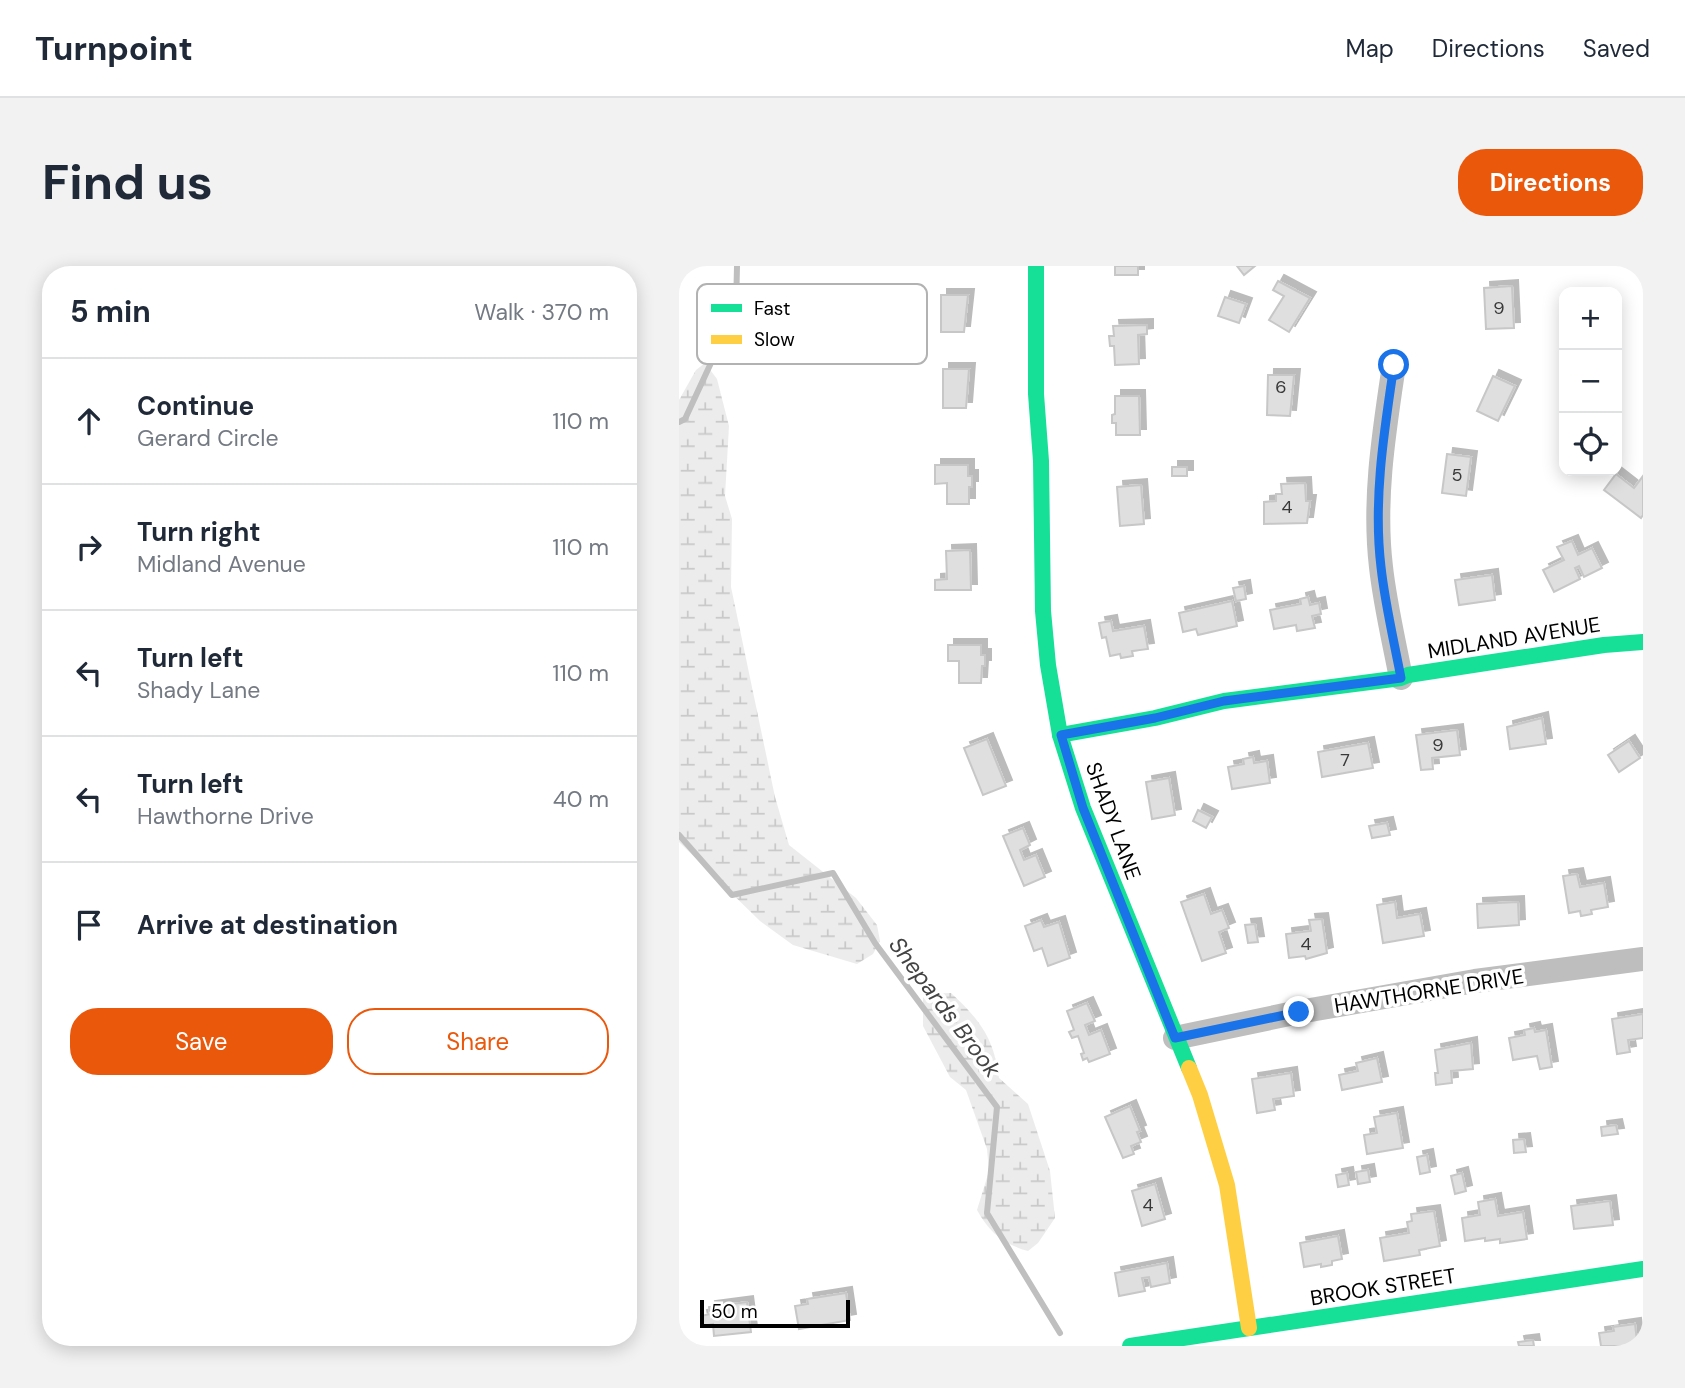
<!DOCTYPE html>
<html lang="en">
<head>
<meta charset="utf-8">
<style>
  body { margin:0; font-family:"DM Sans",sans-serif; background:#f2f2f3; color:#1f2937 }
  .controls { position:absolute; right:21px; top:21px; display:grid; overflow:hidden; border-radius:14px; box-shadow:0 4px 18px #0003 }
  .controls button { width:63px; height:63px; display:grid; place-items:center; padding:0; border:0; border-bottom:2px solid #e0e1e3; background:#fff; color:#1f2937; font:35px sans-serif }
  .scale { position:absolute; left:21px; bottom:18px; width:150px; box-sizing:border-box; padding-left:7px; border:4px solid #000; border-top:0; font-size:19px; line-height:24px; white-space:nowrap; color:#000; -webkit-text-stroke:5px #fff; paint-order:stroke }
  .stop { position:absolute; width:21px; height:21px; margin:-16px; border:5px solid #1a73e8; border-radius:50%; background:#fff }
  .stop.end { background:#1a73e8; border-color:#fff; box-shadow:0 2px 7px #0008 }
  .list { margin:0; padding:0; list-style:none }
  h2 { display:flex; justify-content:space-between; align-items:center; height:91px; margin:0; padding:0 28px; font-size:30px }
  h2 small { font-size:23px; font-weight:400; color:#747a83 }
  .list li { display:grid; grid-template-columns:46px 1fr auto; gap:21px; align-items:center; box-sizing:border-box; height:126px; padding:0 28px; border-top:2px solid #e0e1e3 }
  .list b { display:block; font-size:26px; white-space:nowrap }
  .list p { margin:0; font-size:23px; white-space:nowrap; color:#747a83 }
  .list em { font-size:23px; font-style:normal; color:#747a83 }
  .actions { display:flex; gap:14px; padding:21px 28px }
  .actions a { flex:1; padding:16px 0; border:2px solid #ea580c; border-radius:28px; text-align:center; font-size:24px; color:#ea580c }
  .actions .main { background:#ea580c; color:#fff }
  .icon { flex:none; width:38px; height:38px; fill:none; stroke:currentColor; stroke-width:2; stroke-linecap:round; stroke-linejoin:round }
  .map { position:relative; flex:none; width:964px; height:1080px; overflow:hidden; border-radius:28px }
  header { display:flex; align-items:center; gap:42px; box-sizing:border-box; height:98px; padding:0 35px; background:#fff; border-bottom:2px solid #e0e1e3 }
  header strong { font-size:33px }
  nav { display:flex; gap:38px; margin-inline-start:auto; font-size:24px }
  .intro { display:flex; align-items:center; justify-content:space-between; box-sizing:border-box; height:168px; padding:0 42px }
  h1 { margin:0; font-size:49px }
  .button { padding:18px 32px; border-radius:28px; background:#ea580c; color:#fff; font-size:24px; font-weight:700 }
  main { display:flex; gap:42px; padding:0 42px }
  aside { flex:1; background:#fff; border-radius:28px; box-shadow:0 4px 18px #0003 }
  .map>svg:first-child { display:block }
  .wetland { fill:url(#wetland-marsh) }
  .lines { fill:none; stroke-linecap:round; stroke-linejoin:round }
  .stream { stroke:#bfbfbf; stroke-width:6 }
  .building { fill:#dfdfdf; stroke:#c7c7c7; stroke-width:2; filter:url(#shadow) }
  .street { stroke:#bebebe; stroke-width:24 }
  .fast { stroke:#16e098; stroke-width:16 }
  .slow { stroke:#ffcf43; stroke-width:16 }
  .route { stroke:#1a73e8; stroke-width:9 }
  .labels { text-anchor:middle; stroke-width:7; stroke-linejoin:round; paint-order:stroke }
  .number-label { font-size:18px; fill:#383838 }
  .street-label { font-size:21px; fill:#000; stroke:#fff }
  .water-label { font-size:23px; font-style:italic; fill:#444; stroke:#fff }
  .key { fill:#fff; stroke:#b2b2b2; stroke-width:2 }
  .key-label { font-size:19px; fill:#000 }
</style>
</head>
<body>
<header>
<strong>Turnpoint</strong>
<nav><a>Map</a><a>Directions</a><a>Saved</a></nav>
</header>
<div class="intro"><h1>Find us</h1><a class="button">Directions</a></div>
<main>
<aside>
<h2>5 min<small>Walk · 370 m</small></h2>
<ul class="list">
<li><svg class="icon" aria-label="ahead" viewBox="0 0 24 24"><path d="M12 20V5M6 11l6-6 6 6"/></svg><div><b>Continue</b><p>Gerard Circle</p></div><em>110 m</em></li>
<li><svg class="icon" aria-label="right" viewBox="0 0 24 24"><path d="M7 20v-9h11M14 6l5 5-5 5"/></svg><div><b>Turn right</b><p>Midland Avenue</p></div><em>110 m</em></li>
<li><svg class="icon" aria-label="left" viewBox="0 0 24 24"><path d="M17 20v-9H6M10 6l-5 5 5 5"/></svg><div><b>Turn left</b><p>Shady Lane</p></div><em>110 m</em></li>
<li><svg class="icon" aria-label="left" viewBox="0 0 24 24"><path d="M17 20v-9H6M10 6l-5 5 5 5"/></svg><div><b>Turn left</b><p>Hawthorne Drive</p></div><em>40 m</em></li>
<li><svg class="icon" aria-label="arrive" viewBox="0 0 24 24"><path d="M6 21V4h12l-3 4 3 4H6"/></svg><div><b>Arrive at destination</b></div></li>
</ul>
<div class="actions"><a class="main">Save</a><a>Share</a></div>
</aside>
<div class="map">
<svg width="964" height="1080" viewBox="0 0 964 1080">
  <defs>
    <pattern id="wetland-marsh" width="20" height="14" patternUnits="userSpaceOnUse" patternTransform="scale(1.75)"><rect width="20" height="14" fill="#ececec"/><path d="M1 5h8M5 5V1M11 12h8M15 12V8" fill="none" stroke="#c9c9c9"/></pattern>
    <filter id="shadow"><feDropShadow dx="6" dy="-6" stdDeviation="0" flood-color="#0004"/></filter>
  </defs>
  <rect width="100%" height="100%" fill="#fff"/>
  <g class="wetland">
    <path d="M26,97L38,113L50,160L46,230L53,253L52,321L96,531L110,579L177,632L198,659L201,675L194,688L178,698L114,679L81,655L0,576V134L17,104Z"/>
    <path d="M272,727C301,754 315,772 320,812L349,838L371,905L376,952L359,977L349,985C324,978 310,966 298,944L310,905L308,883L287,824L271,811L244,760V728Z"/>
  </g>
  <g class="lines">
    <g class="stream">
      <path d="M0,156L6,153L57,43L58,0"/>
      <path d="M0,569L53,629L154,607L196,677L318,841L308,947L381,1067"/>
    </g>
  </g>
  <g class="building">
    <rect x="436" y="0" width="23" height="9"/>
    <path d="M558,0H576L565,9Z"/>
    <path d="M599,15L631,32L610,66L590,54L605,30L594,24Z"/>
    <path d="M833,20L835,62L807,63L805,22Z"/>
    <path d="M262,29H289L285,66H262Z"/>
    <path d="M546,31L567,38L560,57L539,50Z"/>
    <path d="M468,59V68L459,69L460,98L436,99L435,80H431L430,70H435L434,60Z"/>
    <path d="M264,103H290L287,142H264Z"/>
    <path d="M589,109H615L611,150L588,149Z"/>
    <path d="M814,110L836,120L819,155L798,145Z"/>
    <path d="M436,130H460L461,169H437V157H433V149L436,148Z"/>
    <path d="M768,188L792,191L787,230L763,227Z"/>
    <path d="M256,199H289V210H293V221H290V238H268V217L256,218Z"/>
    <rect x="493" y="201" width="15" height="9"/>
    <path d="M937,208L955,222L964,210V249L962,252L925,224Z"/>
    <path d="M626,217L627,235H631L628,257L585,258V236L597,235V228H603L602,218Z"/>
    <path d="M462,219L465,258L441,260L438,221Z"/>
    <path d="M893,275L899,289L913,282L923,302L905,311L900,300L896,302L901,313L875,326L864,304L885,294L878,281Z"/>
    <path d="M291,284L292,324H256V314L268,313L267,285Z"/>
    <path d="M813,309L816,334L780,339L776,314Z"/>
    <path d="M565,320L567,333L557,335L554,322Z"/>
    <path d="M629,331L631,339L640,337L642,348L633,350L636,362L618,365L617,359L595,363L591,344L622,338L621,333Z"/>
    <path d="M553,335L558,360L519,369L517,363L504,366L500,347Z"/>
    <path d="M432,355L434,365L465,360L469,383L453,385L454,390L442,392L441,388L431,390L427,371L423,372L420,357Z"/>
    <path d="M269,379H302V389H306V400H303L302,417H280V395H269Z"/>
    <path d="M863,452L867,478L831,483L828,461Z"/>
    <path d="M778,464L781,489L753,492L754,503L742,504L737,469Z"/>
    <path d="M308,473L327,520L304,529L285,482Z"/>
    <path d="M950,475L961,492L940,506L929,489Z"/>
    <path d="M689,477L694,502L643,511L639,486Z"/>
    <path d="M574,491L575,497L588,495L591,517L553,523L549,501L565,498L564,493Z"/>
    <path d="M490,512L496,549L473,553L467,516Z"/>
    <path d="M519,544L533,551L527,562L514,555Z"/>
    <path d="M708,557L711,569L693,572L690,560Z"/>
    <path d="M344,562L351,579L341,584L345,594L357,589L366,611L345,620L324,570Z"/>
    <path d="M898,608L901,621L925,617L929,641L912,644L913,648L902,650L901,645L890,647L884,610Z"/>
    <path d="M525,628L532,648L543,644L550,662L540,666L547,687L523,695L502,636Z"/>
    <path d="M716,636L718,652L741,648L745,670L704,677L698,639Z"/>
    <path d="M839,636L840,659L799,662L798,638Z"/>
    <path d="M643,653L648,687L627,693L626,690L610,692L607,668L632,665L630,654Z"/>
    <path d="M362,654L365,661L380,656L391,692L369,700L363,682L355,685L346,660Z"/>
    <path d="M576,658L579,676L569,677L566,659Z"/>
    <path d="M408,737L416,755L406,759L410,769L422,764L431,788L410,796L408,792L404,794L402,788L405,787L399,770L393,772L390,766L395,764L388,745Z"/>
    <path d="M964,748V772L949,774L951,786L938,788L933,753Z"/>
    <path d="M855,762L856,766L867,764L873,801L861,803L858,790L834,794L830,772L846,769L845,764Z"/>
    <path d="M792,777L794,803L772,805L773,817L757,819L756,807H759L756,784Z"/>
    <path d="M698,792L703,816L663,824L660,809L679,805L677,797Z"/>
    <path d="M612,807L615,830L594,833L596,844L578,847L573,813Z"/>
    <path d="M451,840L461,865L458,866L462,876L452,880L455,888L444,892L426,851Z"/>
    <path d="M718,847L724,882L688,888L685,869L698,867L695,851Z"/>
    <path d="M937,859L939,868L923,870L922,861Z"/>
    <path d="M845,873L847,886L835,887L834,874Z"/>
    <path d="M748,889L751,906L741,908L738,891Z"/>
    <path d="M689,904L691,916L679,918L677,906Z"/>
    <path d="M668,907L670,919L659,921L657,909Z"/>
    <path d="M783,907L787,925L776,928L772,910Z"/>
    <path d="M476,918L486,953L463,960L453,925Z"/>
    <path d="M816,933L819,950L844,946L848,973L821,977V973L806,975V972L786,975L783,952L801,949L799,936Z"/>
    <path d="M931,935L934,959L895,963L892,940Z"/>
    <path d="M755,945L761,980L740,984L741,989L705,995L701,972L730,967L728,956L733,955L732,948Z"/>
    <path d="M659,970L663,993L653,995V999L642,1001V998L625,1001L621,977Z"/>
    <path d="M488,997L491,1017L472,1021L470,1011L463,1012L466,1025L440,1030L436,1007Z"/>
    <path d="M167,1027L171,1054L120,1063L116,1040L129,1038L128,1033Z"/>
    <path d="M68,1036L72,1066L35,1070L34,1058L24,1060L22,1050L31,1048L30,1041Z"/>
    <path d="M956,1058L958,1075L963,1074L964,1080H922L920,1067L935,1065L934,1061Z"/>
    <path d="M854,1074L855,1080H840L839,1076Z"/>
  </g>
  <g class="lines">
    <g class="street">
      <path d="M715,99C705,166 694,234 702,301C706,338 715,375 722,412"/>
      <path d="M496,772L620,746L796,715L964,693"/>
    </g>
    <g class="fast">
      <path d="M357,0V128L362,195L364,345L369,399L381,469L404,542L510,802"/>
      <path d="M381,469L476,452L545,435L722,412L729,409L925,379L964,376"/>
      <path d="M451,1080L964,1003"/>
    </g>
    <path class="slow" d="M510,802L521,829L548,919L570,1062"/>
  </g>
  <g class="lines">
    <path class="route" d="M620,746L496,772L404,542L382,469L476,452L545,435L722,412C715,375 706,338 702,301C694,234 705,166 715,99"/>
  </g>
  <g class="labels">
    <g class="number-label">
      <text x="820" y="48">9</text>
      <text x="602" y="127">6</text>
      <text x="778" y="215">5</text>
      <text x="608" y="247">4</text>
      <text x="759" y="485">9</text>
      <text x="666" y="500">7</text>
      <text x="627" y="684">4</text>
      <text x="469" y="945">4</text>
    </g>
    <g class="street-label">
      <text transform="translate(835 372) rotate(-9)" y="7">MIDLAND AVENUE</text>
      <text transform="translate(434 555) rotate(70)" y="7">SHADY LANE</text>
      <text transform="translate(750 725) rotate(-9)" y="7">HAWTHORNE DRIVE</text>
      <text transform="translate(704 1021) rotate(-9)" y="7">BROOK STREET</text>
    </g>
    <g class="water-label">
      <text transform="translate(266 741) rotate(53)" y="8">Shepards Brook</text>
    </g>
  </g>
  <rect x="18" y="18" width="230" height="80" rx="10" class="key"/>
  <rect x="32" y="38" width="31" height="8" fill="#16e098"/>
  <rect x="32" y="69" width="31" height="9" fill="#ffcf43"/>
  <g class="key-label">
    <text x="75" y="49">Fast</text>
    <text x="75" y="80">Slow</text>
  </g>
</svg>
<div class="controls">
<button>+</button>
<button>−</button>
<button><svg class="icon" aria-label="locate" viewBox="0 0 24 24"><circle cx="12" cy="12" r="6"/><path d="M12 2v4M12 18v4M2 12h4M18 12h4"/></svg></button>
</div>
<div class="scale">50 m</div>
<div class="stop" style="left:715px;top:99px"></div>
<div class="stop end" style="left:620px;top:746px"></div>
</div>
</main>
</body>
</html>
